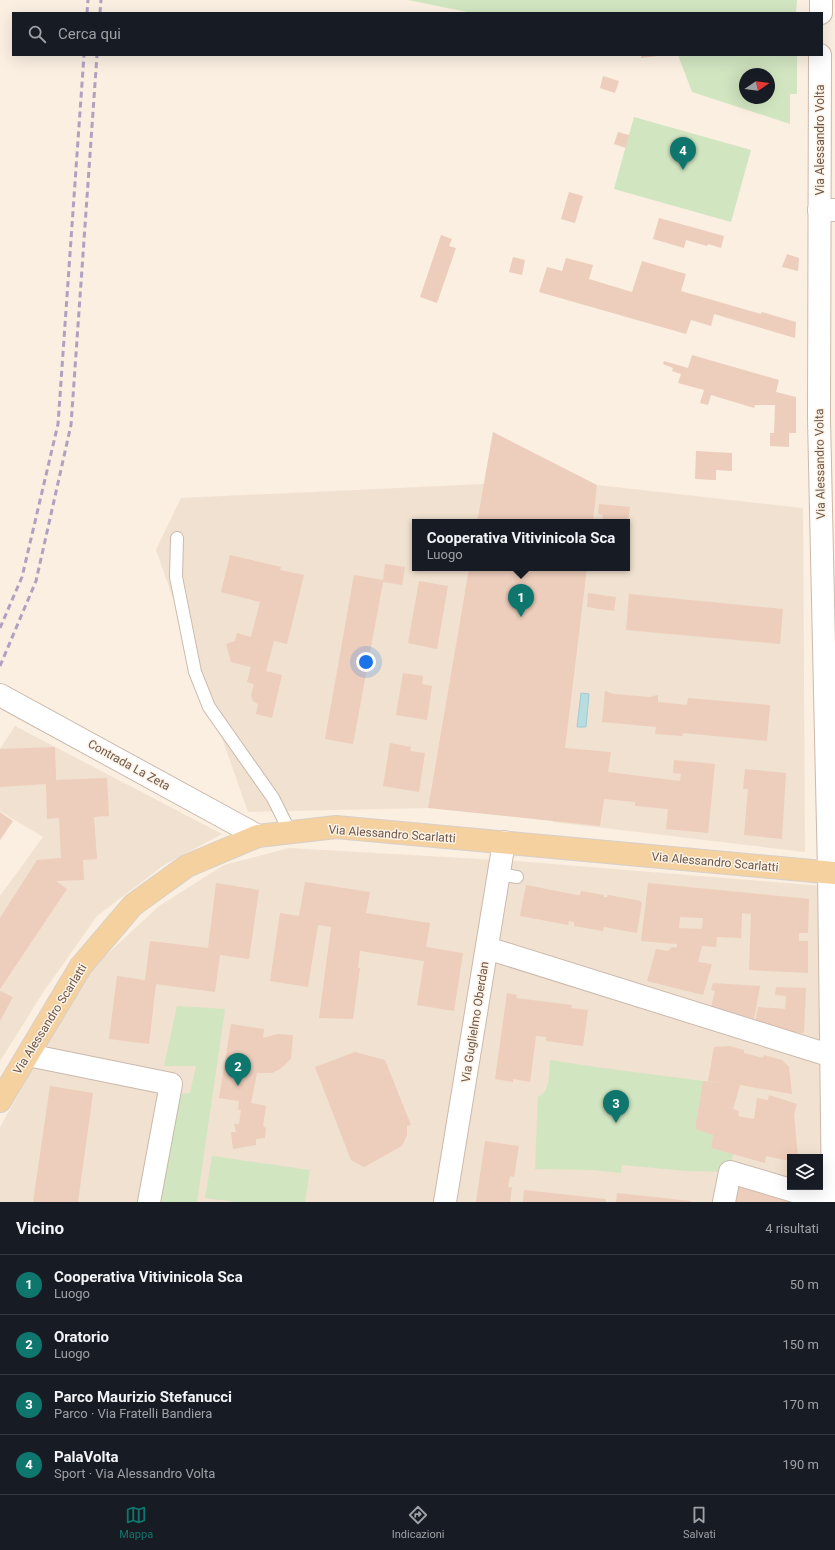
<!DOCTYPE html>
<html lang="it">
<head>
<meta charset="utf-8">
<style>
  body { margin:0; font-family:Roboto,sans-serif; background:#20242c; color:#f1f3f6 }
  .controls { position:absolute; right:12px; bottom:12px; display:grid; overflow:hidden; border-radius:0px; box-shadow:0 4px 16px #0002 }
  .controls button { width:36px; height:36px; display:grid; place-items:center; padding:0; border:0; border-bottom:1px solid #363941; background:#171b24; color:#f1f3f6; font:20px sans-serif }
  .compass { position:absolute; left:739px; top:68px; width:36px; height:36px; border-radius:50%; background:#171b24; box-shadow:0 4px 16px #0002; rotate:77deg }
  .you { position:absolute; left:366px; top:662px; width:14px; height:14px; margin:-10px; border:3px solid #fff; border-radius:50%; background:#1a73e8; box-shadow:0 0 0 6px #1a73e833 }
  .badge { display:grid; place-items:center; width:26px; height:26px; border-radius:50%; background:#0f766e; color:#fff; font-size:13px; font-weight:700 }
  .pin { position:absolute; translate:-50% -33px; filter:drop-shadow(0 1px 2px #0008) }
  .pin::after { content:''; position:absolute; top:21px; width:14px; height:12px; background:inherit; clip-path:polygon(0 0,100% 0,50% 100%) }
  .popup { position:absolute; left:412px; top:519px; width:218px; height:52px; box-sizing:border-box; display:grid; place-content:center; border-radius:0px; background:#171b24; filter:drop-shadow(0 1px 3px #0005); font-size:13px; white-space:nowrap; color:#9ea1a6 }
  .popup b { font-size:15px; color:#f1f3f6 }
  .popup::after { content:''; position:absolute; left:50%; top:100%; margin-left:-8px; border:8px solid transparent; border-top-color:#171b24 }
  .list { margin:0; padding:0; list-style:none }
  h2 { display:flex; justify-content:space-between; align-items:center; height:52px; margin:0; padding:0 16px; font-size:17px }
  h2 small { font-size:13px; font-weight:400; color:#9ea1a6 }
  .list li { display:grid; grid-template-columns:26px 1fr auto; gap:12px; align-items:center; box-sizing:border-box; height:60px; padding:0 16px; border-top:1px solid #363941 }
  .list b { display:block; font-size:15px; white-space:nowrap }
  .list p { margin:0; font-size:13px; white-space:nowrap; color:#9ea1a6 }
  .list em { font-size:13px; font-style:normal; color:#9ea1a6 }
  .icon { flex:none; width:22px; height:22px; fill:none; stroke:currentColor; stroke-width:2; stroke-linecap:round; stroke-linejoin:round }
  .map { position:relative; flex:none; width:835px; height:1202px; overflow:hidden }
  .search { position:absolute; background:#171b24; box-shadow:0 4px 16px #0002; left:12px; right:12px; top:12px; height:44px; display:flex; align-items:center; gap:10px; box-sizing:border-box; padding:0 14px; border-radius:0px; color:#9ea1a6; font-size:15px }
  .sheet { height:292px; background:#171b24 }
  nav { display:flex; justify-content:space-around; align-items:center; box-sizing:border-box; height:56px; border-top:1px solid #363941; background:#171b24; font-size:11px; color:#9ea1a6 }
  nav a { display:grid; justify-items:center; gap:2px }
  nav .on { color:#0f766e }
  .map>svg:first-child { display:block }
  .residential { fill:#f1e1d0; fill-rule:evenodd }
  .green { fill:#d1e5c1; fill-rule:evenodd }
  .water { fill:#b7dde1; stroke:#9fccd2 }
  .building { fill:#edcdbb; fill-rule:evenodd }
  .lines { fill:none; stroke-linecap:round; stroke-linejoin:round }
  .lane-casing { stroke:#cbb9ac; stroke-width:14 }
  .street-casing { stroke:#cbb9ac; stroke-width:24 }
  .secondary-casing { stroke:#ceb8a9; stroke-width:24 }
  .primary-casing { stroke:#d6d0cc; stroke-width:24 }
  .lane { stroke:#fff; stroke-width:12 }
  .street { stroke:#fff; stroke-width:22 }
  .secondary { stroke:#fff; stroke-width:22 }
  .primary { stroke:#f4d19e; stroke-width:22 }
  .rail { stroke:#b1a1c1; stroke-width:3; stroke-dasharray:6 4; stroke-linecap:butt }
  .labels { text-anchor:middle; stroke-width:3; stroke-linejoin:round; paint-order:stroke }
  .street-label { font-size:12px; fill:#6e564a; stroke:#fdf3e6 }
</style>
</head>
<body>
<div class="map">
<svg width="835" height="1202" viewBox="0 0 835 1202">
  <rect width="100%" height="100%" fill="#faefe1"/>
  <g class="residential">
    <path d="M484,484L477,522H415V568H469L428,808L248,812L156,550L181,498Z"/>
    <path d="M597,485L803,508L805,852L553,822L586,568H627V522H592Z"/>
    <path d="M15,726L222,834L164,865L97,916L42,994L0,1061V896L43,837L0,811V749Z"/>
    <path d="M289,848L516,861L835,887V1202H0V1127L88,972L159,906L224,865ZM790,1157H820V1187H790Z"/>
  </g>
  <g class="green">
    <path d="M408,0H797L796,13H472Z"/>
    <path d="M678,55H797V94H790V124L692,92ZM745,74H769V98H745Z"/>
    <path d="M634,117L751,150L731,222L614,189Z"/>
    <path d="M177,1006L225,1009L197,1202H159L177,1094L190,1093L196,1066H164Z"/>
    <path d="M550,1060L603,1068L703,1081L695,1129L713,1135L711,1148L733,1154L730,1172L687,1171L622,1165L621,1173L593,1170L535,1169L538,1097C551,1091 549,1072 550,1060Z"/>
    <path d="M212,1156L310,1170L305,1202H236L205,1198Z"/>
  </g>
  <path class="water" d="M581,693L589,694L586,727H577Z"/>
  <g class="building">
    <path d="M641,55H658V56L641,58Z"/>
    <path d="M603,76L619,81L615,93L600,88Z"/>
    <path d="M618,132L629,135L626,148L614,144Z"/>
    <path d="M569,192L583,196L575,223L561,219Z"/>
    <path d="M659,218L724,236L721,248L708,244L707,246L686,240L684,248L653,239Z"/>
    <path d="M441,235L452,239L449,246L456,248L437,303L420,297Z"/>
    <path d="M787,254L799,258L798,271L782,267Z"/>
    <path d="M513,257L525,260L522,275L509,272Z"/>
    <path d="M566,258L593,265L589,279L632,292L642,261L686,274L681,291L761,314L762,312L796,322L795,338L714,314L711,326L691,320L686,334L539,292L547,267L562,271Z"/>
    <path d="M692,355L779,380L776,392L796,397V433H789V447L770,446V433H774L775,405H755L754,408L711,395L708,405L700,403L704,390L678,383L681,374L672,371L673,368L663,364L664,361L688,368Z"/>
    <path d="M493,432L597,485L593,522H477Z"/>
    <path d="M696,451L732,453V471L716,470V480L695,479Z"/>
    <path d="M599,504L630,507L628,522H602L603,515L598,514Z"/>
    <path d="M230,555L281,567L280,570L304,575L287,644L274,641L266,671L282,675L272,718L256,714L258,704L253,701L251,695L254,684L247,682L251,667L231,662L226,644L235,641L237,633L251,637L260,602L221,592Z"/>
    <path d="M385,564L405,567L402,585L383,582L353,744L325,739L354,575L383,580Z"/>
    <path d="M469,568H587L565,748L611,752L608,772L680,781L681,774L673,773L674,760L715,764L708,833L666,829L668,809L635,806V802L604,799L600,826L428,808Z"/>
    <path d="M419,581L448,586L437,649L408,643Z"/>
    <path d="M588,593L616,597L614,611L587,607Z"/>
    <path d="M629,594L783,609L780,644L626,630Z"/>
    <path d="M403,673L423,676L422,684L432,686L427,720L396,715Z"/>
    <path d="M605,691L614,694L649,697L658,695V702L687,705L688,698L770,705L767,741L683,733L682,736L655,734L656,727L602,722Z"/>
    <path d="M390,743L411,747L410,751L425,753L419,792L383,786Z"/>
    <path d="M55,747L56,780L107,778L109,816L94,817L97,859L83,860L84,880L56,881L67,889L0,989V918L37,860L61,858L59,818L47,819L46,784L0,787V749Z"/>
    <path d="M745,769L786,773L782,839L744,835L748,789H743Z"/>
    <path d="M0,812L13,821L0,840Z"/>
    <path d="M305,882L370,892L366,913L430,923L426,947L463,953L454,1011L417,1005L424,961L360,951L358,968H360L353,1019L319,1018L331,927L318,925L308,987L270,981L280,913L299,916Z"/>
    <path d="M216,883L259,890L249,959L220,955L215,992L156,984L149,1044L109,1039L117,976L145,980L150,941L208,948Z"/>
    <path d="M648,883L809,899L808,933H799V941H808V973L749,970L751,914L742,913L741,938L717,937L716,947L702,946L698,962L712,964L703,995L647,981L656,949L668,951L672,947L676,948L677,944L641,941ZM680,917L703,918L702,929L679,928Z"/>
    <path d="M526,885L577,895H580L581,891L604,895V897H607L608,895L641,901L640,902L642,903L637,933L604,927L603,931L574,926V922L569,921L568,925L520,916Z"/>
    <path d="M713,983L760,986L754,1019L711,1007L715,991L711,990Z"/>
    <path d="M776,987L806,988L804,1033L785,1032L755,1023L758,1007L785,1009L786,996L775,995Z"/>
    <path d="M0,991L13,997L0,1021Z"/>
    <path d="M507,993L517,995L516,998L572,1005L571,1008L588,1010L583,1046L546,1041V1037L536,1036L530,1082L513,1079V1082L495,1079Z"/>
    <path d="M231,1024L264,1029L263,1038L278,1034L293,1035L291,1058L287,1063L280,1069L272,1073H257L251,1103L266,1106L263,1126L266,1128L265,1138L256,1139V1145L233,1149L231,1132H236L234,1124H239L241,1110H238L239,1101L219,1098Z"/>
    <path d="M729,1046L744,1050V1053L763,1058L764,1055L782,1060L789,1067L792,1094L740,1085L733,1109L739,1111L738,1116L754,1119L757,1098L768,1100L769,1095L797,1104L794,1114L798,1157H790V1161L766,1156L765,1163L711,1148L713,1135L695,1129L703,1081L723,1083L708,1081L714,1047Z"/>
    <path d="M355,1052L385,1060L411,1125L407,1126V1135L402,1146L364,1167L351,1160L315,1067Z"/>
    <path d="M50,1086L93,1093L78,1202H33Z"/>
    <path d="M485,1141L519,1146L514,1177L510,1176L508,1187H512L510,1202H476Z"/>
    <path d="M735,1183L791,1202H731Z"/>
    <path d="M524,1190L606,1199V1202H523Z"/>
    <path d="M617,1193L691,1201V1202H616Z"/>
  </g>
  <g class="lines">
    <defs>
      <g id="lane">
        <path d="M177,538L176,577L195,672L209,707L273,798L290,832"/>
        <path d="M499,874L517,877"/>
      </g>
      <g id="street">
        <path d="M819,210H835"/>
        <path d="M0,695L258,836"/>
        <path d="M487,948L835,1057"/>
        <path d="M28,1055L171,1084L149,1202"/>
        <path d="M724,1202L730,1172L831,1202"/>
      </g>
      <g id="secondary">
        <path d="M821,13V0"/>
        <path d="M820,55L819,419L829,872L833,1202"/>
        <path d="M445,1202L504,842"/>
      </g>
      <path id="primary" d="M0,1101L81,966L133,905L187,866L258,836L336,827L835,873"/>
    </defs>
    <use href="#lane" class="lane-casing"/>
    <use href="#street" class="street-casing"/>
    <use href="#secondary" class="secondary-casing"/>
    <use href="#primary" class="primary-casing"/>
    <use href="#lane" class="lane"/>
    <use href="#street" class="street"/>
    <use href="#secondary" class="secondary"/>
    <use href="#primary" class="primary"/>
    <g class="rail">
      <path d="M87,13L88,0"/>
      <path d="M100,13L101,0"/>
      <path d="M0,628L22,577L58,424L84,55"/>
      <path d="M0,666L36,581L71,425L97,55"/>
    </g>
  </g>
  <g class="labels">
    <g class="street-label">
      <text transform="translate(820 140) rotate(-90)" y="4">Via Alessandro Volta</text>
      <text transform="translate(820 464) rotate(-91)" y="4">Via Alessandro Volta</text>
      <text transform="translate(129 765) rotate(29)" y="4">Contrada La Zeta</text>
      <text transform="translate(392 834) rotate(4)" y="4">Via Alessandro Scarlatti</text>
      <text transform="translate(715 862) rotate(5)" y="4">Via Alessandro Scarlatti</text>
      <text transform="translate(50 1019) rotate(-58)" y="4">Via Alessandro Scarlatti</text>
      <text transform="translate(475 1022) rotate(-81)" y="4">Via Guglielmo Oberdan</text>
    </g>
  </g>
</svg>
<div class="controls">
<button><svg class="icon" aria-label="layers" viewBox="0 0 24 24"><path d="M12 4l9 5-9 5-9-5zM3 14l9 5 9-5"/></svg></button>
</div>
<svg class="compass" viewBox="-18 -18 36 36"><path d="M0-13l5 13h-10z" fill="#e53935"/><path d="M0 13l5-13h-10z" fill="#9ea1a6"/></svg>
<div class="you"></div>
<div class="pin badge" style="left:521px;top:617px">1</div>
<div class="popup"><b>Cooperativa Vitivinicola Sca</b>Luogo</div>
<div class="pin badge" style="left:238px;top:1086px">2</div>
<div class="pin badge" style="left:616px;top:1123px">3</div>
<div class="pin badge" style="left:683px;top:170px">4</div>
<div class="search"><svg class="icon" aria-label="search" viewBox="0 0 24 24"><circle cx="10" cy="10" r="6"/><path d="M15 15l6 6"/></svg>Cerca qui</div>
</div>
<section class="sheet">
<h2>Vicino<small>4 risultati</small></h2>
<ul class="list">
<li><span class="badge">1</span><div><b>Cooperativa Vitivinicola Sca</b><p>Luogo</p></div><em>50 m</em></li>
<li><span class="badge">2</span><div><b>Oratorio</b><p>Luogo</p></div><em>150 m</em></li>
<li><span class="badge">3</span><div><b>Parco Maurizio Stefanucci</b><p>Parco · Via Fratelli Bandiera</p></div><em>170 m</em></li>
<li><span class="badge">4</span><div><b>PalaVolta</b><p>Sport · Via Alessandro Volta</p></div><em>190 m</em></li>
</ul>
</section>
<nav>
<a class="on"><svg class="icon" aria-label="map" viewBox="0 0 24 24"><path d="M3 6l6-2 6 2 6-2v14l-6 2-6-2-6 2zM9 4v14M15 6v14"/></svg>Mappa</a>
<a><svg class="icon" aria-label="directions" viewBox="0 0 24 24"><path d="M12 3l9 9-9 9-9-9zM9 14v-3h6M13 9l2 2-2 2"/></svg>Indicazioni</a>
<a><svg class="icon" aria-label="saved" viewBox="0 0 24 24"><path d="M7 4h10v16l-5-4-5 4z"/></svg>Salvati</a>
</nav>
</body>
</html>
